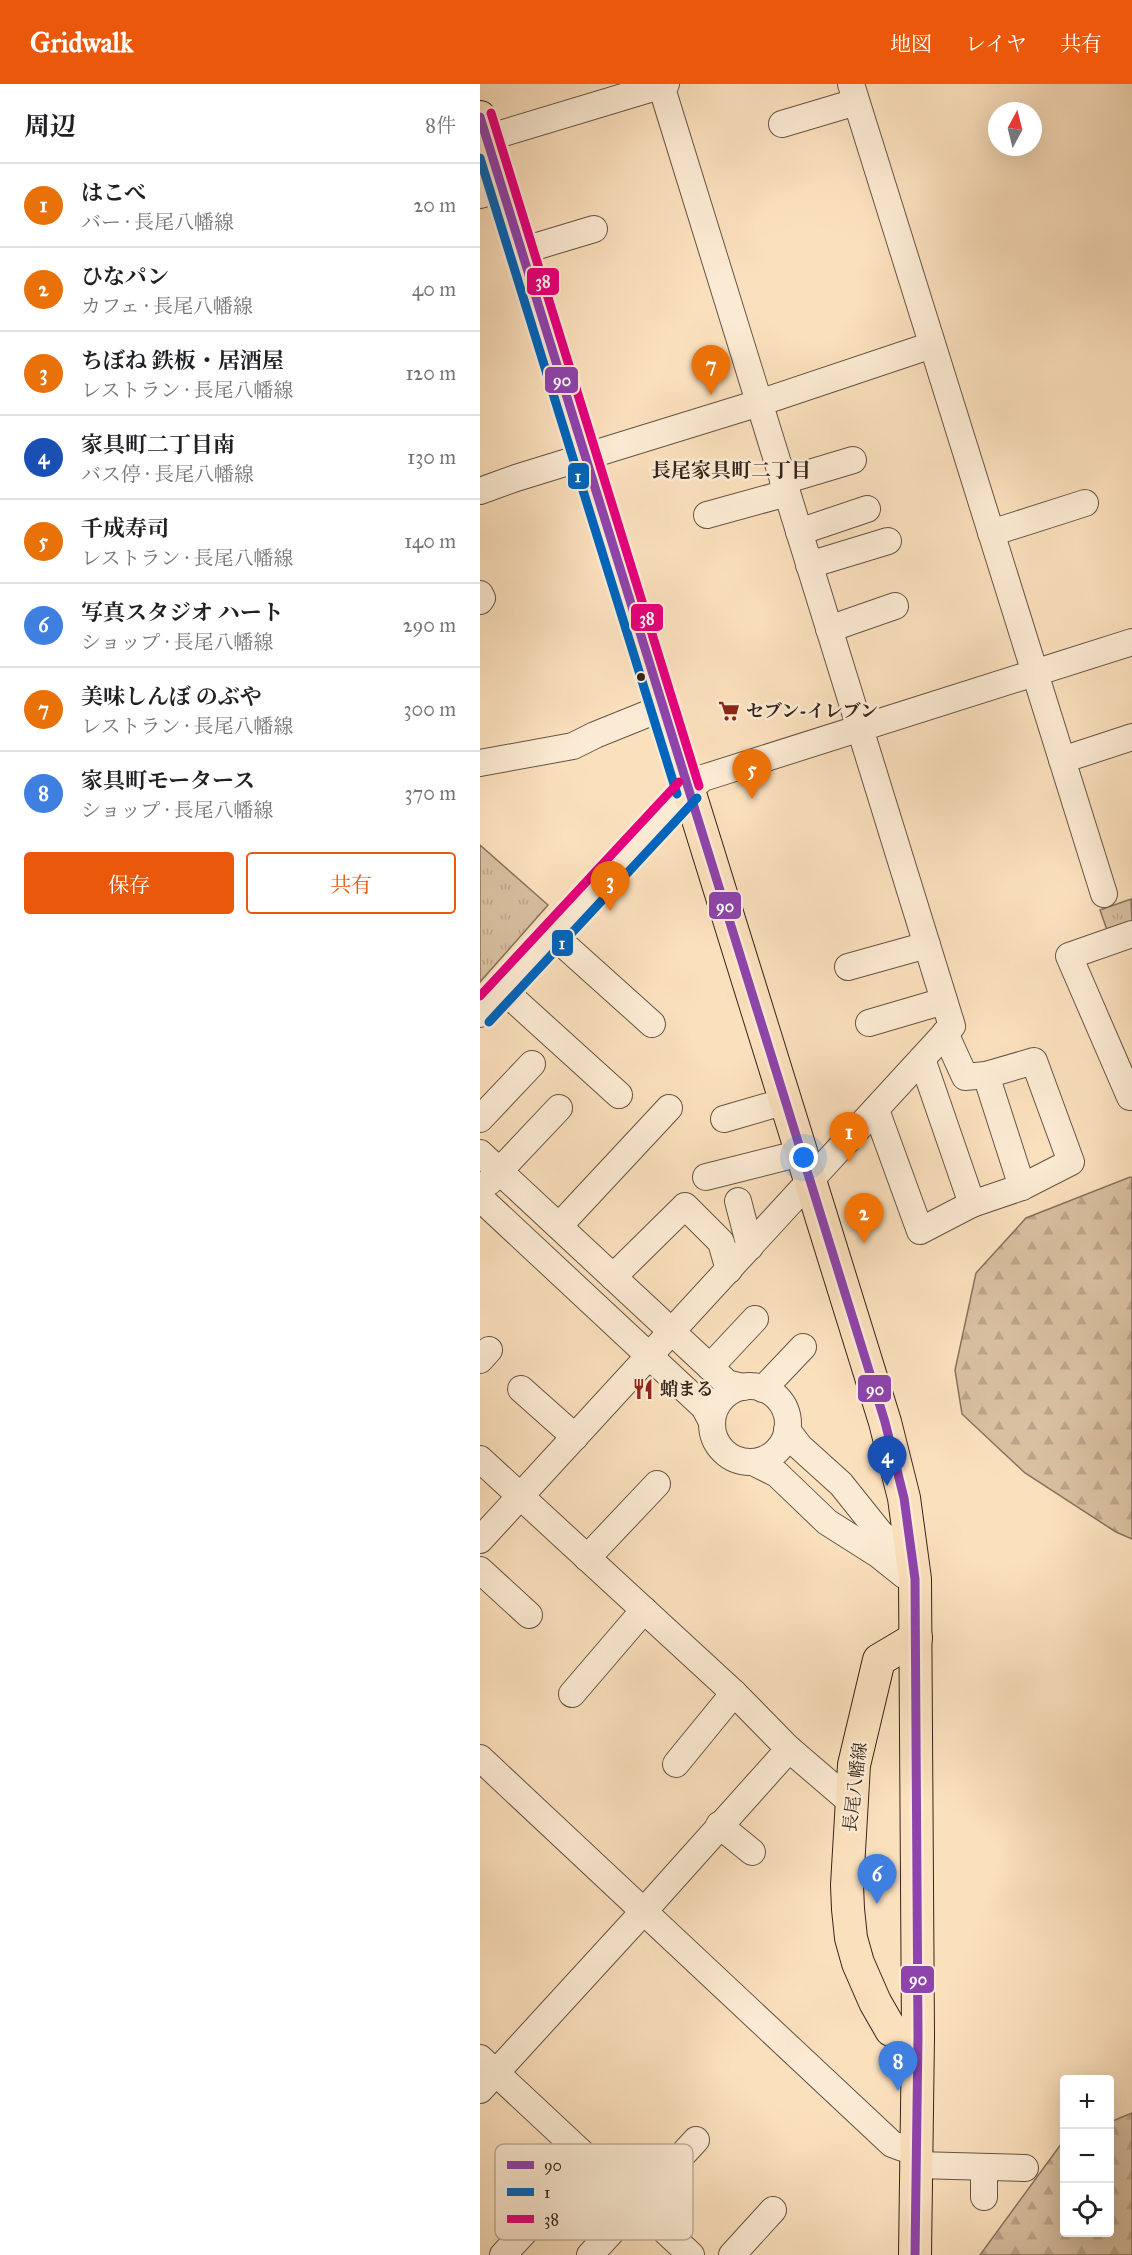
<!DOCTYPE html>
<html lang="ja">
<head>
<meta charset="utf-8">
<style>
  body { margin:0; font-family:"IM FELL Great Primer","Noto Serif JP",serif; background:#f6f6f6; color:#202124 }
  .controls { position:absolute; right:18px; bottom:18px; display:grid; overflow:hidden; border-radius:6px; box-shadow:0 6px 24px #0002 }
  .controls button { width:54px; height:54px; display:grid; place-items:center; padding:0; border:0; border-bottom:2px solid #e0e0e0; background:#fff; color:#202124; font:30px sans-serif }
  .compass { position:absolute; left:508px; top:18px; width:54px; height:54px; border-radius:50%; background:#fff; box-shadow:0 6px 24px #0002; rotate:7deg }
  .you { position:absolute; left:324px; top:1074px; width:21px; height:21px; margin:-15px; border:4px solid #fff; border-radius:50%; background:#1a73e8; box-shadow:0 0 0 9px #1a73e833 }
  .badge { display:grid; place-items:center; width:39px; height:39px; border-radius:50%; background:#ea580c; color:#fff; font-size:20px; font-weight:700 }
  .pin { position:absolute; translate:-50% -50px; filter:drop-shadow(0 2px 3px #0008) }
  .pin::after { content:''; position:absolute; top:32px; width:21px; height:18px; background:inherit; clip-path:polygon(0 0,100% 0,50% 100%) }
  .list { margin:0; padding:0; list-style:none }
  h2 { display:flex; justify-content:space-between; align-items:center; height:78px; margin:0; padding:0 24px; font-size:26px }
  h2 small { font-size:20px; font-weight:400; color:#757577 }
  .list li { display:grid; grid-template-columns:39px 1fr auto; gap:18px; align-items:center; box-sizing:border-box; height:84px; padding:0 24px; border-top:2px solid #e0e0e0 }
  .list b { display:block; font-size:22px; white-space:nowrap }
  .list p { margin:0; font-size:20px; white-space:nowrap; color:#757577 }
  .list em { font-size:20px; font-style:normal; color:#757577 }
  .actions { display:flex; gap:12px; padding:18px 24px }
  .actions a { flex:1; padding:14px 0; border:2px solid #ea580c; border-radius:6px; text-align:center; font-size:21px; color:#ea580c }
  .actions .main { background:#ea580c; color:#fff }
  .icon { flex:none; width:33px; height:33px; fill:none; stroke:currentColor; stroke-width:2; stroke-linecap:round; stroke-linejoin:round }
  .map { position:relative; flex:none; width:652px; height:2171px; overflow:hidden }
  header { display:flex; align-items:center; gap:36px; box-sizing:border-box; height:84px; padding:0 30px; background:#ea580c; color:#fff }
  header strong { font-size:28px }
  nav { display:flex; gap:33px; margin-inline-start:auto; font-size:21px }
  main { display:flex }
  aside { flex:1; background:#fff }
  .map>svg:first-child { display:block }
  .grass { fill:url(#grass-tufts); stroke:#86725e; stroke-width:1.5 }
  .forest { fill:url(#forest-firs); stroke:#86725e; stroke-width:1.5 }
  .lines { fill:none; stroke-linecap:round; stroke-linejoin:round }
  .minor-casing { stroke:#665444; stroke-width:28 }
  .major-casing { stroke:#34251b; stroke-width:34 }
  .minor { stroke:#fcebd4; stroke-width:26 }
  .major { stroke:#fbe0bd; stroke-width:32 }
  .bus-1-casing { stroke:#fcebd4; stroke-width:14 }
  .bus-2-casing { stroke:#fcebd4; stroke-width:14 }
  .bus-3-casing { stroke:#fcebd4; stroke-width:14 }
  .bus-1 { stroke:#8e44ad; stroke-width:9 }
  .bus-2 { stroke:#0065bd; stroke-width:9 }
  .bus-3 { stroke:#e5007d; stroke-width:9 }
  .bus-dot { fill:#34251b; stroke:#fcebd4; stroke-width:2 }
  .labels { text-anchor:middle; stroke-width:5; stroke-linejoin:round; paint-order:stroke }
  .poi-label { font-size:18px; font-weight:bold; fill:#34251b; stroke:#fcebd4; text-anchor:start }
  .street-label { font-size:18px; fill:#34251b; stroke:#fcebd4 }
  .neighbourhood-label { font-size:20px; font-weight:bold; fill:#34251b; stroke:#fcebd4 }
  .key { fill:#fcebd4; stroke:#c0b09c; stroke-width:1.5 }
  .key-label { font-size:16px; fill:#34251b }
  .line-badge { stroke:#fcebd4; stroke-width:2 }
  .badge-label { font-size:16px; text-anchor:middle; font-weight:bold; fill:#fff }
</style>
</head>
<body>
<header>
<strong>Gridwalk</strong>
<nav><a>地図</a><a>レイヤ</a><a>共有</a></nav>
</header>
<main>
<aside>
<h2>周辺<small>8件</small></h2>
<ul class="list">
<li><span class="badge" style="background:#e8710a">1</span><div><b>はこべ</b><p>バー · 長尾八幡線</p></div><em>20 m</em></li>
<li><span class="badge" style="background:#e8710a">2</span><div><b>ひなパン</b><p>カフェ · 長尾八幡線</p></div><em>40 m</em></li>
<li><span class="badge" style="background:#e8710a">3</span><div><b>ちぼね 鉄板・居酒屋</b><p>レストラン · 長尾八幡線</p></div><em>120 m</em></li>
<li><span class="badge" style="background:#1a4fb4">4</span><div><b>家具町二丁目南</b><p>バス停 · 長尾八幡線</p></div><em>130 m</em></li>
<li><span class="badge" style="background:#e8710a">5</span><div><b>千成寿司</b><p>レストラン · 長尾八幡線</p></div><em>140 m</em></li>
<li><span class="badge" style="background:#3f7fe0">6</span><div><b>写真スタジオ ハート</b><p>ショップ · 長尾八幡線</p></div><em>290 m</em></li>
<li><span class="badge" style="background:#e8710a">7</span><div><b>美味しんぼ のぶや</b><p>レストラン · 長尾八幡線</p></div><em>300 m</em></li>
<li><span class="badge" style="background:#3f7fe0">8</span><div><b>家具町モータース</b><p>ショップ · 長尾八幡線</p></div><em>370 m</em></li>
</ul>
<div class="actions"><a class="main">保存</a><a>共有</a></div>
</aside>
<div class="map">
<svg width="652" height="2171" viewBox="0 0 652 2171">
  <defs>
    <pattern id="grass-tufts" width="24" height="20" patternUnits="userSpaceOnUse" patternTransform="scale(1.5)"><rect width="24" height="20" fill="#d9c0a1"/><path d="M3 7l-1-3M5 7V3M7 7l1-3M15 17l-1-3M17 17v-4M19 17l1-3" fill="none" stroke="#bba58a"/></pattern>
    <pattern id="forest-firs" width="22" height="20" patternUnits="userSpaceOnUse" patternTransform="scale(1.5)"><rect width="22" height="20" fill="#d9c0a1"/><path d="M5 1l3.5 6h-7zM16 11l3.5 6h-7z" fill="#bba58a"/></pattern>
  </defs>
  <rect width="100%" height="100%" fill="#fbe0bd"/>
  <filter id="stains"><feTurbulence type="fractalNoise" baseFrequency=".00333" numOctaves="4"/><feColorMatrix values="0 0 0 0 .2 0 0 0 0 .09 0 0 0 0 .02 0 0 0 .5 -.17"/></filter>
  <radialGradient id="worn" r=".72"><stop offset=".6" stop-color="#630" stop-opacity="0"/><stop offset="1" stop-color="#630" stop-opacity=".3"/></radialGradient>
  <g class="grass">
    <path d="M0,761L68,821L0,898Z"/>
    <path d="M651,815L652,838L627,846L620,826Z"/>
  </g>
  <g class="forest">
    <path d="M650,1093L652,1094V1455L636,1448L545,1389L482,1330L475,1286L496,1189L546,1134Z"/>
    <path d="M652,2029V2171H500L584,2056V2148H630V2038Z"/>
  </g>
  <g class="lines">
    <defs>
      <g id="minor">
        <path d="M371,0L624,810"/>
        <path d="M302,40L376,18"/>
        <path d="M7,54L186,0"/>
        <path d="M0,111L22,105"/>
        <path d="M41,167L114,145"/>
        <path d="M303,397L373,376"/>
        <path d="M0,407L36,394L279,319L452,261"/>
        <path d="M227,431L307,409"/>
        <path d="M319,448L387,425"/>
        <path d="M511,449L605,419"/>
        <path d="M329,481L408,457"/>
        <path d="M0,510L2,514L0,517"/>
        <path d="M349,545L415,522"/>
        <path d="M582,676L652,653"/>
        <path d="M0,679L93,662L115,651L182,624"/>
        <path d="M652,850L589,872L650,1013L652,1012"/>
        <path d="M73,851L172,940"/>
        <path d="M368,883L447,861"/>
        <path d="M22,905L139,1011"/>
        <path d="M0,930L208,706L223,694L652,558"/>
        <path d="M389,939L464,917"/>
        <path d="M442,975L492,1120"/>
        <path d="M506,991L542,1103"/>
        <path d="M396,1026L440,1147L492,1120L542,1103L591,1078L554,977L506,991L485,993L465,949"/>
        <path d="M0,1035L52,980"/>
        <path d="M244,1035L306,1017"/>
        <path d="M0,1069L247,1299L263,1303"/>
        <path d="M226,1093L321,1069"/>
        <path d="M9,1098L79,1024"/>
        <path d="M0,1114L224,1323L232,1338"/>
        <path d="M258,1117L270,1163"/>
        <path d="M79,1142L189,1024"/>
        <path d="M133,1193L205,1122L241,1158L249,1186"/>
        <path d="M0,1276L9,1266"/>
        <path d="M230,1283L275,1235"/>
        <circle cx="270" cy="1340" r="38"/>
        <path d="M41,1305L95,1353"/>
        <path d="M283,1305L323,1263"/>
        <path d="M307,1346L320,1363L361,1400L401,1450L417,1461L431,1464"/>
        <path d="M0,1375L254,1609L309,1665L371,1718"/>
        <path d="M273,1378L297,1390L347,1438L399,1471L424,1491L435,1495"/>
        <path d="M0,1456L472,942L181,1"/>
        <path d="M107,1474L177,1400"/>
        <path d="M0,1486L49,1531"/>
        <path d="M92,1610L164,1526"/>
        <path d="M0,1674L412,2060L437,2069"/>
        <path d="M196,1680L254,1609"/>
        <path d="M239,1741L272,1768"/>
        <path d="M0,1974L211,2171"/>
        <path d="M0,2006L164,1827L309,1665"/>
        <path d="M437,2081L545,2084"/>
        <path d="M504,2113V2083"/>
        <path d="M23,2171L110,2077"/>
        <path d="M110,2171L216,2056"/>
        <path d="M252,2171L293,2126"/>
      </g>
      <g id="major">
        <path d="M0,33L405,1338L424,1414L435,1495L438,1952L435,2171"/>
        <path d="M436,1554L399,1576L374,1681L367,1801L368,1825L371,1854L378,1879L395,1918L411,1946L438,1952"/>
      </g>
    </defs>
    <use href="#minor" class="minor-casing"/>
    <use href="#major" class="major-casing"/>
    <use href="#minor" class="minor"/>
    <use href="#major" class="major"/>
    <defs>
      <path id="bus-1" d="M0,33L405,1338L424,1414L435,1495L438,1952L435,2171"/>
      <g id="bus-2">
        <path d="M0,74L197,710"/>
        <path d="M9,938L217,714"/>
      </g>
      <g id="bus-3">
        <path d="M11,29L219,702"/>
        <path d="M0,912L199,698"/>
      </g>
    </defs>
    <use href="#bus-1" class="bus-1-casing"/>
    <use href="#bus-2" class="bus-2-casing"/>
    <use href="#bus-3" class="bus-3-casing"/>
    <use href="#bus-1" class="bus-1"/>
    <use href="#bus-2" class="bus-2"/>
    <use href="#bus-3" class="bus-3"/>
  </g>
  <defs>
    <symbol id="supermarket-bare" viewBox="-9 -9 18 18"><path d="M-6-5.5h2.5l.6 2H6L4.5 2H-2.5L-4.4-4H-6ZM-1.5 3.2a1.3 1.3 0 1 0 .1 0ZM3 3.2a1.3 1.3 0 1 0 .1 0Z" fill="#8f2418" stroke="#fcebd4" stroke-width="2.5" paint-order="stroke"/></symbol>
    <symbol id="restaurant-bare" viewBox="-9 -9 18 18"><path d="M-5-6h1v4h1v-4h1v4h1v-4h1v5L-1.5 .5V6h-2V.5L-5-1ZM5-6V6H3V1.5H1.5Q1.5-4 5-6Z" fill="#8f2418" stroke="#fcebd4" stroke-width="2.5" paint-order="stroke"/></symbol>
  </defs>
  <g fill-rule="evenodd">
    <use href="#supermarket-bare" x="234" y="612" width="30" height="30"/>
    <use href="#restaurant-bare" x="148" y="1290" width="30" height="30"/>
  </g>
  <circle class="bus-dot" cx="161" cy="593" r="5"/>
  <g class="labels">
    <g class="poi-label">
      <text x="266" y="633">セブン-イレブン</text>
      <text x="180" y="1311">蛸まる</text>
    </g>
    <g class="street-label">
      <text transform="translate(375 1703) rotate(-83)" y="6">長尾八幡線</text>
    </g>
    <g class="neighbourhood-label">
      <text x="251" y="393">長尾家具町二丁目</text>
    </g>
  </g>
  <rect x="15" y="2060" width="198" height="96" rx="9" class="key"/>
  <rect x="27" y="2077" width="27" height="8" fill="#8e44ad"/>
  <rect x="27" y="2104" width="27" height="8" fill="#0065bd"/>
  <rect x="27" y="2131" width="27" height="8" fill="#e5007d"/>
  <g class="key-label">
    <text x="64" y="2087">90</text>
    <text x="64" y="2114">1</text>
    <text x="64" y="2141">38</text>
  </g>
  <g class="line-badge">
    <rect x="46" y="183" width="34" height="29" rx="6" fill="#e5007d"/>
    <rect x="64" y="282" width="35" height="28" rx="6" fill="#8e44ad"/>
    <rect x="87" y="378" width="23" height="28" rx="6" fill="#0065bd"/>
    <rect x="150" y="519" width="34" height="29" rx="6" fill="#e5007d"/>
    <rect x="228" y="807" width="34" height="29" rx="6" fill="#8e44ad"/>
    <rect x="71" y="845" width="23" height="28" rx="6" fill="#0065bd"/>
    <rect x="377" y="1290" width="35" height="29" rx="6" fill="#8e44ad"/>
    <rect x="420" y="1881" width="35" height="29" rx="6" fill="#8e44ad"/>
  </g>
  <g class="badge-label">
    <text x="63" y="203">38</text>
    <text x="82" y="302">90</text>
    <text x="98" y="398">1</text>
    <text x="167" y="540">38</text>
    <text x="245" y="828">90</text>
    <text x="82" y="865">1</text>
    <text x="395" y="1311">90</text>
    <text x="438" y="1901">90</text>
  </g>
  <rect width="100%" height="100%" filter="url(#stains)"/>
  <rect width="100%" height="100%" fill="url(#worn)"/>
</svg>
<div class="controls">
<button>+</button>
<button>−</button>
<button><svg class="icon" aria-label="locate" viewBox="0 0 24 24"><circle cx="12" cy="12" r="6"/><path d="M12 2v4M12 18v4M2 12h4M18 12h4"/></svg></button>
</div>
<svg class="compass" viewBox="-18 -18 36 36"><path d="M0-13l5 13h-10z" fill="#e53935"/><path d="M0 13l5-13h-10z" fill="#757577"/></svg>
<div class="you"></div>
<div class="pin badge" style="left:369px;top:1078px;background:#e8710a">1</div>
<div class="pin badge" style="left:384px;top:1159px;background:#e8710a">2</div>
<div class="pin badge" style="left:130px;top:827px;background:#e8710a">3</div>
<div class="pin badge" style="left:407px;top:1402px;background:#1a4fb4">4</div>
<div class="pin badge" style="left:272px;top:715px;background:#e8710a">5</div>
<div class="pin badge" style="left:397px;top:1820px;background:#3f7fe0">6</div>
<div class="pin badge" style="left:231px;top:311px;background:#e8710a">7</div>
<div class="pin badge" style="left:418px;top:2007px;background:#3f7fe0">8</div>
</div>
</main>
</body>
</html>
